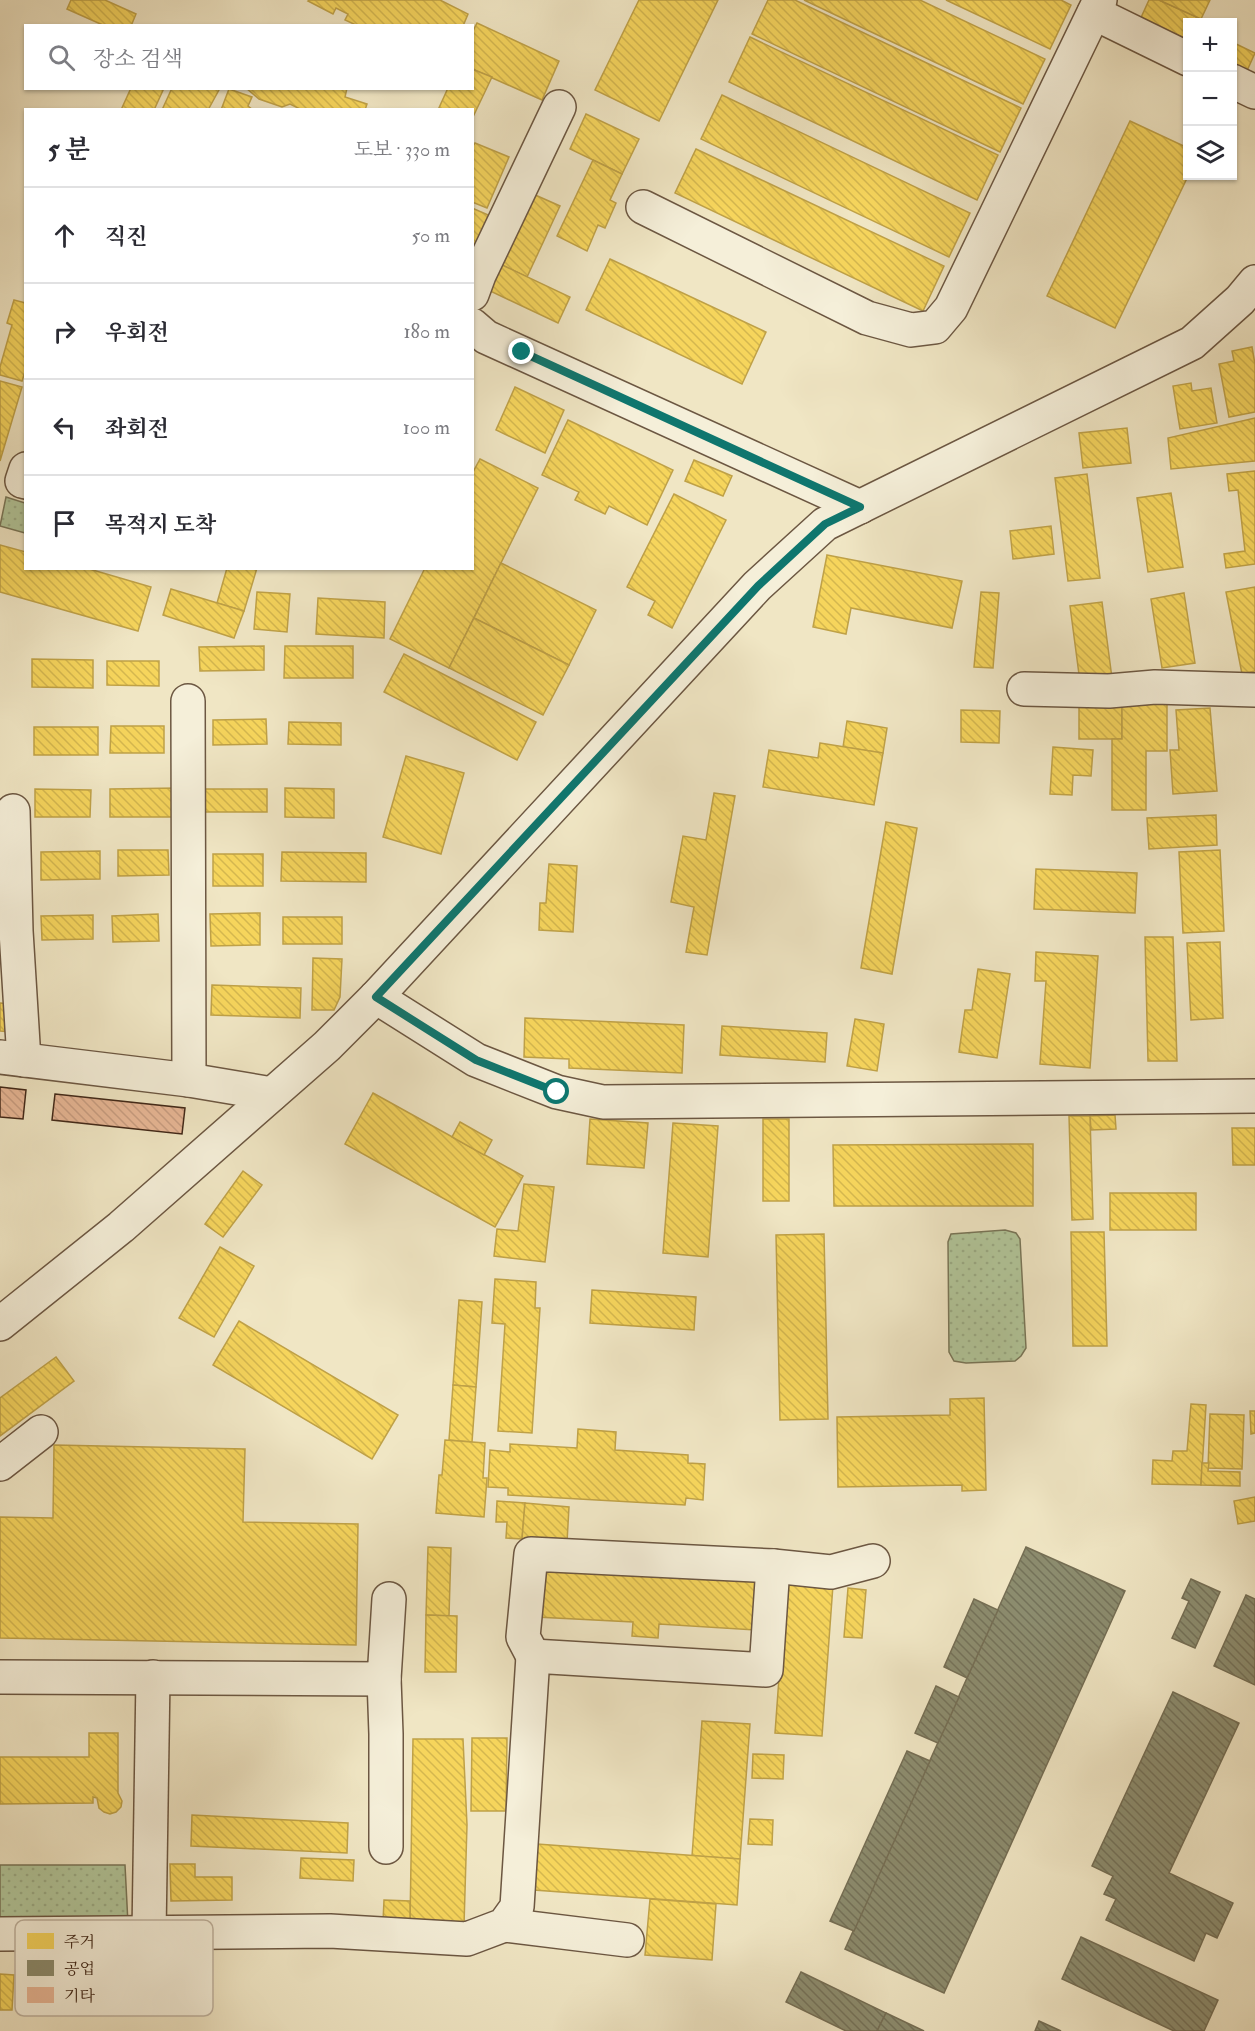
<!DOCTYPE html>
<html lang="ko">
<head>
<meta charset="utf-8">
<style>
  body { margin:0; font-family:"IM FELL Double Pica","Noto Serif KR",serif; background:#f2f2f3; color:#2b2b33 }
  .controls { position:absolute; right:18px; top:18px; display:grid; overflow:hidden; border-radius:0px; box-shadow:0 2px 4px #0004 }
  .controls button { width:54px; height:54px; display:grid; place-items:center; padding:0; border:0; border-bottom:2px solid #e1e1e2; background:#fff; color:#2b2b33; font:30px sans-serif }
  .stop { position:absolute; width:18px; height:18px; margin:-14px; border:4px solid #0f766e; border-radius:50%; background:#fff }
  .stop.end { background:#0f766e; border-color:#fff; box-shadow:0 2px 6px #0008 }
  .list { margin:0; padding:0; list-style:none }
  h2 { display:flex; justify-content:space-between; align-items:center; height:78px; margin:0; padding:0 24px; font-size:26px }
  h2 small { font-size:20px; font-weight:400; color:#7c7c81 }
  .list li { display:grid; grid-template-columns:39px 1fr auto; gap:18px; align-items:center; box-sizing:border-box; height:96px; padding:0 24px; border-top:2px solid #e1e1e2 }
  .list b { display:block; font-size:22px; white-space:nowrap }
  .list em { font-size:20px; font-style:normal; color:#7c7c81 }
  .icon { flex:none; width:33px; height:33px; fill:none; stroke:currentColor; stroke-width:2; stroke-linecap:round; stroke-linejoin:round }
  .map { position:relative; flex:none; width:1255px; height:2031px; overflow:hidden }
  .search { position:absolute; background:#fff; box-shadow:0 2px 4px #0004; left:24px; top:24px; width:450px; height:66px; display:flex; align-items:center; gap:15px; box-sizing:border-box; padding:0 21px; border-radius:0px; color:#7c7c81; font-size:22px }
  .panel { position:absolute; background:#fff; box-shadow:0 2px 4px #0004; left:24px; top:108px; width:450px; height:462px; border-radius:0px }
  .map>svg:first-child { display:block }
  .grass { fill:url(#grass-dots); stroke:#797658; stroke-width:1.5 }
  .homes { fill:url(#homes-back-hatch); stroke:#bfa147; stroke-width:1.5 }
  .industry { fill:url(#industry-back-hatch); stroke:#756e54; stroke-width:1.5 }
  .building { fill:url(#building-back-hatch); stroke:#402717; stroke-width:1.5 }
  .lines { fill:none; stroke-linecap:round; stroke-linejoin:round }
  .minor-casing { stroke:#6c5742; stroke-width:36 }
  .minor { stroke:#f5efd9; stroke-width:33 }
  .route { stroke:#0f766e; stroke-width:8 }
  .key { fill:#f5efd9; stroke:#bfb39f; stroke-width:1.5 }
  .key-label { font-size:16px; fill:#402717 }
</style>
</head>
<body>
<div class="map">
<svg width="1255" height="2031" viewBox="0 0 1255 2031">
  <defs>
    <pattern id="grass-dots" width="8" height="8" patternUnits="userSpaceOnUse" patternTransform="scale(1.5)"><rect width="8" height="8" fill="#b2c69a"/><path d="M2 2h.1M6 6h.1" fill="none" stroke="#9aaa84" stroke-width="1.8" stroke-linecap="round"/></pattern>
    <pattern id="homes-back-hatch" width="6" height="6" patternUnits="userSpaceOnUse" patternTransform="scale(1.5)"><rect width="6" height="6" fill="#f6d55c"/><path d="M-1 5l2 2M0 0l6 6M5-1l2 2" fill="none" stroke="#d4b74f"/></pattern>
    <pattern id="industry-back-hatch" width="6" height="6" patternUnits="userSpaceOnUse" patternTransform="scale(1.5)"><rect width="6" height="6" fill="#8c8c6e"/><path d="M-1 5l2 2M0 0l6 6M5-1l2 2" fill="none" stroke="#747259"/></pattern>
    <pattern id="building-back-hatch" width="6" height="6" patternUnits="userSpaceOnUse" patternTransform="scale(1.5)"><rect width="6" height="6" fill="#e8b796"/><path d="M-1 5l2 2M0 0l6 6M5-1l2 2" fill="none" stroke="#c89d81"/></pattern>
  </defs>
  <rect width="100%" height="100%" fill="#f0e6c4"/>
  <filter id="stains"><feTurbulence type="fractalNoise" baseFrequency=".00333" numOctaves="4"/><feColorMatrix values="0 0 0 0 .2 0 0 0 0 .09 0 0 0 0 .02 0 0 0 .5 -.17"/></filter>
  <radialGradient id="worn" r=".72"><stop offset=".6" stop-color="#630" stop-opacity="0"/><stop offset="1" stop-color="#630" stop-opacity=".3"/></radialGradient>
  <g class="grass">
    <path d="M6,497L25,503V533L0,526Z"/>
    <path d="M1005,1230L1016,1233L1020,1239L1026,1348L1021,1356L1015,1361L966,1363L954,1361L949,1352L948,1242L951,1234Z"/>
    <path d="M0,1865H125L128,1924L0,1923Z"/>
  </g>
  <g class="homes">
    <path d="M71,0H105L136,14L131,26H105L67,9Z"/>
    <path d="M309,0H440L468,14L463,26H358L345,20L348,14L336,8L333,14L308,1Z"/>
    <path d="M639,0H718L659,121L595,90Z"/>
    <path d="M768,0H795L1021,108L1000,152L752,34Z"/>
    <path d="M804,0H920L1045,59L1023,104Z"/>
    <path d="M946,0H1061L1071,5L1050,49Z"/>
    <path d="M1149,0H1159L1201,19L1200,22H1188V45L1139,22Z"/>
    <path d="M1159,0H1210L1201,19Z"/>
    <path d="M477,23L559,61L542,100L472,69V33Z"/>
    <path d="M750,37L998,155L977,200L729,82Z"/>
    <path d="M1232,42L1255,53L1246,73L1232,67Z"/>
    <path d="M472,69L492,77L472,119V110H438L448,88H472Z"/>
    <path d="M131,88H164L154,110H121Z"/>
    <path d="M172,88L178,89L220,88L208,110H162Z"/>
    <path d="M246,88H347L345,97L367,104L365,110H302L290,104L282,107L259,99Z"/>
    <path d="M229,89L252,97L248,106L253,110H221Z"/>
    <path d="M722,95L970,213L949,257L701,139Z"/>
    <path d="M586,114L639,139L622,174L570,149Z"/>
    <path d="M1130,121L1188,148V176L1115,328L1047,296Z"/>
    <path d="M475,143L509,157L487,208L472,202V147Z"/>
    <path d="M696,149L944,266L923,311L675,193Z"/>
    <path d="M593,160L622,174L610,200L616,203L605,228L598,225L587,251L557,236Z"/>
    <path d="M533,194L560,206L527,277L500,264Z"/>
    <path d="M472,208L493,217L472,251Z"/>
    <path d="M610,259L766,332L742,384L586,310Z"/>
    <path d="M500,264L570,297L558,323L488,290Z"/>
    <path d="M14,300L26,303V369L22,381L0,375V367L12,325L7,323Z"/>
    <path d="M1252,347L1255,364V412L1229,417L1219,364L1234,361L1232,351Z"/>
    <path d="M0,381L22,387L0,461Z"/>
    <path d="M1191,383L1192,391L1211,388L1217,423L1180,429L1173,386Z"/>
    <path d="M515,387L564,410L545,453L496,430Z"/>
    <path d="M1255,418V461L1171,469L1168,438Z"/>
    <path d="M568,420L673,470L647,525L609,506L605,514L575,500L579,492L542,475Z"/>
    <path d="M1127,428L1131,463L1083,468L1079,433Z"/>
    <path d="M480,459L538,488L449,668L390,639L425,568H472V474Z"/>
    <path d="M694,460L732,476L723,496L685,481Z"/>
    <path d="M1255,471V564L1226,568L1224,554L1245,551L1238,490L1229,491L1227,474Z"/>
    <path d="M1087,474L1100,578L1068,581L1055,478Z"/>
    <path d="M1171,493L1183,567L1148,572L1137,498Z"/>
    <path d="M674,494L726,520L672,628L648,615L655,601L627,587Z"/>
    <path d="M1051,526L1054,554L1013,559L1010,531Z"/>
    <path d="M0,545L26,552V568H86L151,587L138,631L0,592Z"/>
    <path d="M827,555L962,581L952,628L851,608L846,634L813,627Z"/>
    <path d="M501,563L596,610L569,665L474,618Z"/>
    <path d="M227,568H257L244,611L217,603Z"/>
    <path d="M1255,587V671L1242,674L1226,592Z"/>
    <path d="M171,589L244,611L234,638L163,615Z"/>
    <path d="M257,592L290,594L287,632L254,629Z"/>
    <path d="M981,592L999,593L993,668L974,667Z"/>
    <path d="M1184,593L1195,663L1162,668L1151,599Z"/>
    <path d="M318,598L385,602L384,638L316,634Z"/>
    <path d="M1102,602L1112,678L1080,682L1070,606Z"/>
    <path d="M474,618L569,665L543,715L449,668Z"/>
    <path d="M264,646V670L200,671L199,647Z"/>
    <path d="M285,646H353V678H284Z"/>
    <path d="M404,654L536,722L517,760L384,692Z"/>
    <path d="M32,659L93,660V688L32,687Z"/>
    <path d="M107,661H159V686L107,685Z"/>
    <rect x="1079" y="698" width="43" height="41"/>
    <path d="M1122,698H1167V751H1146V810H1112V739H1122Z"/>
    <path d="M1210,708L1217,791L1173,794L1170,750H1179L1176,710Z"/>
    <path d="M961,710L1000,711L999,743L961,742Z"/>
    <path d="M266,719L267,744L213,745V720Z"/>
    <path d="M847,721L887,728L883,753L843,747Z"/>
    <path d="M289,722L341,723V745L288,744Z"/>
    <path d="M111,726H164V753H110Z"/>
    <rect x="34" y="727" width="64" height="28"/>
    <path d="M820,743L883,753L874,805L763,787L769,750L818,758Z"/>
    <path d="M1053,747L1093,750L1091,776L1073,775L1072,795L1050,794Z"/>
    <path d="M406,756L464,773L441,854L383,837Z"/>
    <path d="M178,788V817H110V789Z"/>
    <path d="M285,788L334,789V818L285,817Z"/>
    <path d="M35,789L91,790L90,817H35Z"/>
    <path d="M200,789H267V812H201Z"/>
    <path d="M714,793L735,796L707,955L686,952L694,907L671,902L683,836L706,840Z"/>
    <path d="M1216,815L1217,845L1149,849L1147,818Z"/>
    <path d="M886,822L917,828L892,974L861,968Z"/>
    <path d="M118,850H168L169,875L118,876Z"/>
    <path d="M1220,850L1224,931L1183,933L1179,852Z"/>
    <path d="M100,851V879L41,880V852Z"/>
    <path d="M282,852L366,853V882L281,881Z"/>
    <rect x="213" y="854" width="50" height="32"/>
    <path d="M549,864L577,866L573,932L539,930L540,903H546Z"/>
    <path d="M1036,869L1137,873L1135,913L1034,909Z"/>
    <path d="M260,913V945L211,946L210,914Z"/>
    <path d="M158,914L159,941L113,942L112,916Z"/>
    <path d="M93,915V939L42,940L41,916Z"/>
    <rect x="283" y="917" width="59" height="27"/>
    <path d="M1145,937H1173L1177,1061H1148Z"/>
    <path d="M1220,942L1223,1018L1191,1020L1187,943Z"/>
    <path d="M1036,952L1098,956L1090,1068L1040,1064L1046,981H1035Z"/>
    <path d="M313,958L342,959L340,997L334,1010H312Z"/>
    <path d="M978,969L1010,974L997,1058L959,1052L965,1010H972Z"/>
    <path d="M212,985L301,988L300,1018L211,1015Z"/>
    <path d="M0,1003L13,1004L11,1032L0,1031Z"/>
    <path d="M525,1018L684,1025L682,1073L569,1068V1059L524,1057Z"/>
    <path d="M855,1019L884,1024L877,1071L847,1066Z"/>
    <path d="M722,1026L827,1033L825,1062L720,1055Z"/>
    <path d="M373,1093L523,1176L495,1227L345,1144Z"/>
    <path d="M1115,1115L1116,1129L1091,1130L1090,1116Z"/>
    <path d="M1069,1116H1090L1093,1219L1072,1220Z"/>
    <path d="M590,1119L648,1123L644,1168L587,1164Z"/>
    <rect x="763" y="1119" width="26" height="82"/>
    <path d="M460,1122L492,1140L484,1155L452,1137Z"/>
    <path d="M673,1123L718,1126L708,1257L663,1253Z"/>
    <path d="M1232,1128H1255V1165H1233Z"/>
    <path d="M1033,1144V1206H834L833,1145Z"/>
    <path d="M243,1171L262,1185L223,1237L205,1224Z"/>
    <path d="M524,1184L554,1187L545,1262L494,1256L497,1229L518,1231Z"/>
    <rect x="1110" y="1193" width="86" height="37"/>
    <path d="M1071,1232H1104L1107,1346H1073Z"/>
    <path d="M824,1234L828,1419L780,1420L776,1235Z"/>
    <path d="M220,1247L254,1266L214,1337L179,1318Z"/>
    <path d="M495,1279L536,1282L535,1308H540L532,1433L498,1431L505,1324L492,1323Z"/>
    <path d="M592,1290L696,1297L694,1330L590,1323Z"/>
    <path d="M459,1300L482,1302L476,1387L453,1385Z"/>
    <path d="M239,1321L398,1415L372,1459L213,1365Z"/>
    <path d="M56,1357L74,1381L0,1436V1398Z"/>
    <path d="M453,1385L476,1387L472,1442L449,1440Z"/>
    <path d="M984,1398L986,1490L962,1491V1485L838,1487L837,1417L950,1415V1399Z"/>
    <path d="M1191,1404L1206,1405L1201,1485L1152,1484L1153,1460L1172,1461L1173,1451H1187Z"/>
    <path d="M1250,1411H1255V1433L1251,1434Z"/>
    <path d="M1210,1414L1244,1415L1242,1469L1208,1468Z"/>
    <path d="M578,1429L616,1432L615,1450L688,1455V1463L705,1464L703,1500L686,1498L685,1505L508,1495V1488L488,1487L490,1450L510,1452V1444L577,1448Z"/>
    <path d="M445,1440L485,1443L483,1478H487L484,1517L436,1513L439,1475H442Z"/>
    <path d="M54,1445L245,1449L243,1522L358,1524L356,1645L0,1638V1517L53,1518Z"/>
    <path d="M1202,1463H1209L1208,1471L1240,1472V1486L1201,1485Z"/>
    <path d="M1255,1497V1521L1238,1524L1234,1501Z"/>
    <path d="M497,1501L525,1503L522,1539L506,1538L507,1522H496Z"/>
    <path d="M525,1503L569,1507L567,1542L522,1539Z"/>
    <path d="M428,1547L451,1548L449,1616L426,1615Z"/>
    <path d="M539,1567L758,1580L755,1630L659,1624L658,1638L632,1636L633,1622L536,1617Z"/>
    <path d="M786,1581L833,1585L822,1736L775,1733Z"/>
    <path d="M848,1588L866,1590L862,1638L844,1637Z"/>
    <path d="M426,1615L457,1616L456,1672H425Z"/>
    <path d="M702,1721L750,1724L740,1859L692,1856Z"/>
    <path d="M89,1733H118V1793L122,1801L121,1807L116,1812L110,1814L104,1812L99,1808L97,1798L93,1797V1803L0,1804V1757H89Z"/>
    <path d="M472,1738H507L506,1811H471Z"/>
    <path d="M413,1739H463L467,1825L464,1925L410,1923Z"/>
    <path d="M753,1754L784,1755L783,1779L752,1778Z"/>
    <path d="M192,1815L348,1823L347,1853L191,1846Z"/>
    <path d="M750,1819L773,1820L772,1845L748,1844Z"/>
    <path d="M537,1844L740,1859L737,1905L534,1890Z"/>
    <path d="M301,1858L354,1860L353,1881L300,1878Z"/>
    <path d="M170,1864H195V1877H232V1900L171,1901Z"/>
    <path d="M650,1899L716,1904L712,1960L645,1955Z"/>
    <path d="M384,1900L410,1901V1923L383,1922Z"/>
    <path d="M0,1974L14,1975L12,2010H0Z"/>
  </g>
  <g class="industry">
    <path d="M1026,1547L1125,1591L944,1993L845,1949Z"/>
    <path d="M1191,1579L1220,1592L1195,1648L1172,1638L1189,1601L1182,1598Z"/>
    <path d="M1246,1595L1255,1599V1685L1214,1666Z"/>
    <path d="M974,1599L998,1610L967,1678L944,1667Z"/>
    <path d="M936,1686L959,1697L938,1743L915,1733Z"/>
    <path d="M1173,1692L1239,1723L1169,1873L1233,1903L1217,1938L1206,1933L1194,1961L1106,1920L1116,1899L1104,1894L1113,1876L1092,1866Z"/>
    <path d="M907,1751L930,1761L854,1931L830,1921Z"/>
    <path d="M1081,1937L1218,2000L1204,2031H1174L1062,1979Z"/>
    <path d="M801,1972L886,2013L877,2031H846L786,2002Z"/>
    <path d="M886,2013L924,2031H877Z"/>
    <path d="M1039,2021L1061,2031H1035Z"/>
  </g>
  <g class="building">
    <path d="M0,1087L26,1090L23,1119L0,1117Z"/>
    <path d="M55,1094L185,1108L182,1134L52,1120Z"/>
  </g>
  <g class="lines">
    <defs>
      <g id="minor">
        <path d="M1094,13L1188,59"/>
        <path d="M1232,81L1255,92"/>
        <path d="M643,207L867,318L911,330L935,327L951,308L1100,0"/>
        <path d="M472,294L479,275L559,107"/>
        <path d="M472,325L486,337L860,507"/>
        <path d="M26,469L22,481L26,482"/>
        <path d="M1024,689L1109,691L1155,687L1255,690"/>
        <path d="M188,701L189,1080"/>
        <path d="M13,811L16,931L24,1060"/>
        <path d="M376,997L476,1060L557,1092L603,1102L1255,1096"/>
        <path d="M0,1057L189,1080L272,1094"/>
        <path d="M0,1324L121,1227L327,1046L376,997L757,586L825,524L1192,343L1240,300L1255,282"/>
        <path d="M0,1464L41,1432"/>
        <path d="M533,1656L523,1637L531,1554L773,1566L831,1572L873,1561"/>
        <path d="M0,1677L384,1679L389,1599"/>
        <path d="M384,1679L386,1734V1847"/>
        <path d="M504,1925L627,1940"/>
        <path d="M149,1933L153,1677"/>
        <path d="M0,1934L330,1931L467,1939L504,1925L517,1907L533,1656L766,1670L773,1566"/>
      </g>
    </defs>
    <use href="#minor" class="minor-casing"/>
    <use href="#minor" class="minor"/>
  </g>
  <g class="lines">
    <path class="route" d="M522,352L860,507L825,524L758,586L376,997L476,1060L557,1092"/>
  </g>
  <rect x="15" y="1920" width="198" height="96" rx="9" class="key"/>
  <rect x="27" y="1933" width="27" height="16" fill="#f6d55c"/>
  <rect x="27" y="1960" width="27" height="16" fill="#8c8c6e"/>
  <rect x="27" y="1987" width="27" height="16" fill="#e8b796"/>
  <g class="key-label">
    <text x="64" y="1947">주거</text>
    <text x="64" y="1974">공업</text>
    <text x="64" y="2001">기타</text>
  </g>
  <rect width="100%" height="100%" filter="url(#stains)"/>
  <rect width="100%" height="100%" fill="url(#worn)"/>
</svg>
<div class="controls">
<button>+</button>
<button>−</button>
<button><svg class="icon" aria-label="layers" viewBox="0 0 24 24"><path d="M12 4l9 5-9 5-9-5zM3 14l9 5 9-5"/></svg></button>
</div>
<div class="stop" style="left:557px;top:1092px"></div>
<div class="stop end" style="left:522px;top:352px"></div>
<div class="search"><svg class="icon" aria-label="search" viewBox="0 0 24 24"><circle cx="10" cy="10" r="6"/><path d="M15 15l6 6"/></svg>장소 검색</div>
<section class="panel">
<h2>5 분<small>도보 · 330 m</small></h2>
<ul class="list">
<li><svg class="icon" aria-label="ahead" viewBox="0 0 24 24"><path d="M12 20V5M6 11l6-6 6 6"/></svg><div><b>직진</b></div><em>50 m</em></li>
<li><svg class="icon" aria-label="right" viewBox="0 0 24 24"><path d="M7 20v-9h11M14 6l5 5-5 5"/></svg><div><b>우회전</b></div><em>180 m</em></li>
<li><svg class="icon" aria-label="left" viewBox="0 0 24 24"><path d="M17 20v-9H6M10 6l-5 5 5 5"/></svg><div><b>좌회전</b></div><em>100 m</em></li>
<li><svg class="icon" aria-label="arrive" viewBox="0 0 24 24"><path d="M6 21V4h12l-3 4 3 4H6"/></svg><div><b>목적지 도착</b></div></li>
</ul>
</section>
</div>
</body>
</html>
